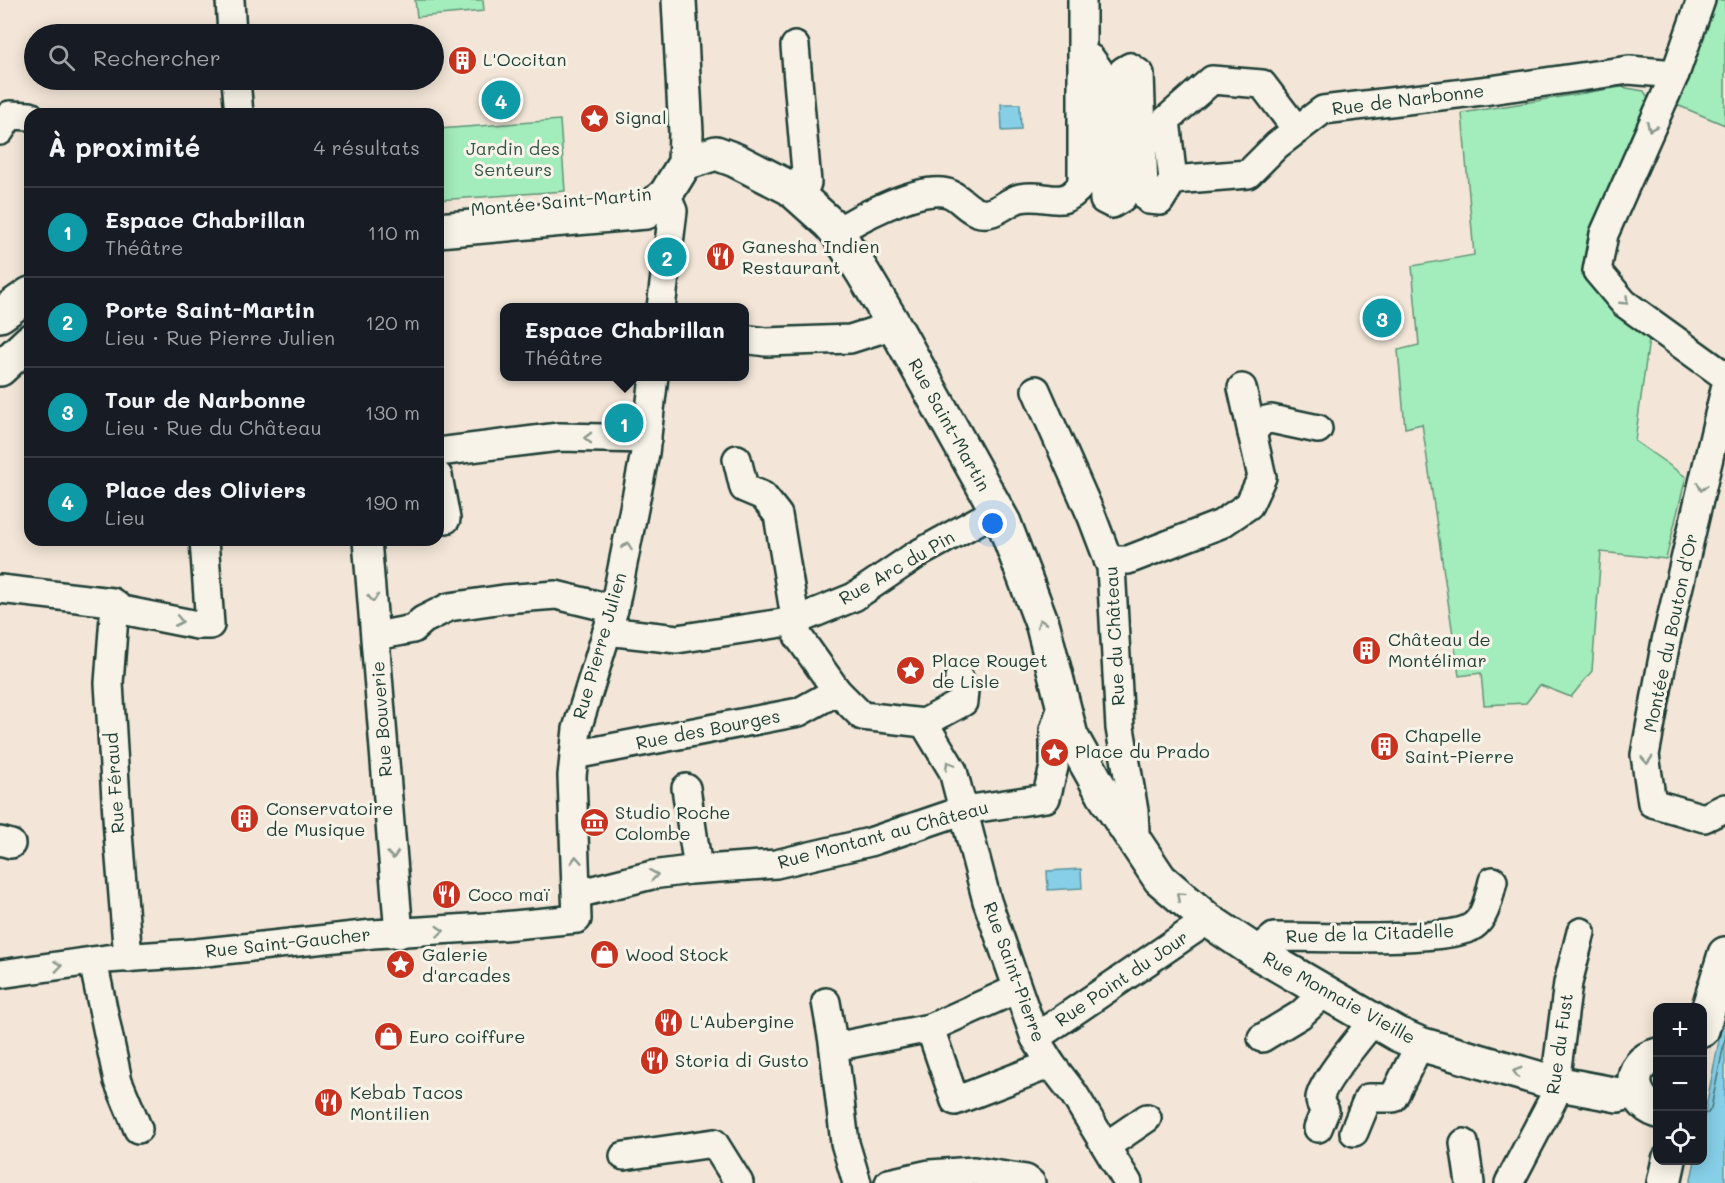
<!DOCTYPE html>
<html lang="fr">
<head>
<meta charset="utf-8">
<style>
  body { margin:0; font-family:Mali,sans-serif; background:#242831; color:#f1f3f6 }
  .controls { position:absolute; right:18px; bottom:18px; display:grid; overflow:hidden; border-radius:12px; box-shadow:0 3px 15px #0003 }
  .controls button { width:54px; height:54px; display:grid; place-items:center; padding:0; border:0; border-bottom:2px solid #363941; background:#171b24; color:#f1f3f6; font:30px sans-serif }
  .you { position:absolute; left:993px; top:524px; width:21px; height:21px; margin:-15px; border:4px solid #fff; border-radius:50%; background:#1a73e8; box-shadow:0 0 0 9px #1a73e833 }
  .badge { display:grid; place-items:center; width:39px; height:39px; border-radius:50%; background:#c8321e; color:#fff; font-size:20px; font-weight:700 }
  .pin { position:absolute; translate:-50% -50%; border:3px solid #fff; box-shadow:0 2px 6px #0006 }
  .popup { position:absolute; left:500px; top:303px; width:249px; height:78px; box-sizing:border-box; display:grid; place-content:center; border-radius:12px; background:#171b24; filter:drop-shadow(0 2px 4px #0005); font-size:20px; white-space:nowrap; color:#9ea1a6 }
  .popup b { font-size:22px; color:#f1f3f6 }
  .popup::after { content:''; position:absolute; left:50%; top:100%; margin-left:-12px; border:12px solid transparent; border-top-color:#171b24 }
  .list { margin:0; padding:0; list-style:none }
  h2 { display:flex; justify-content:space-between; align-items:center; height:78px; margin:0; padding:0 24px; font-size:26px }
  h2 small { font-size:20px; font-weight:400; color:#9ea1a6 }
  .list li { display:grid; grid-template-columns:39px 1fr auto; gap:18px; align-items:center; box-sizing:border-box; height:90px; padding:0 24px; border-top:2px solid #363941 }
  .list b { display:block; font-size:22px; white-space:nowrap }
  .list p { margin:0; font-size:20px; white-space:nowrap; color:#9ea1a6 }
  .list em { font-size:20px; font-style:normal; color:#9ea1a6 }
  .icon { flex:none; width:33px; height:33px; fill:none; stroke:currentColor; stroke-width:2; stroke-linecap:round; stroke-linejoin:round }
  .map { position:relative; flex:none; width:1725px; height:1183px; overflow:hidden }
  .search { position:absolute; background:#171b24; box-shadow:0 3px 15px #0003; left:24px; top:24px; width:420px; height:66px; display:flex; align-items:center; gap:15px; box-sizing:border-box; padding:0 21px; border-radius:33px; color:#9ea1a6; font-size:22px }
  .panel { position:absolute; background:#171b24; box-shadow:0 3px 15px #0003; left:24px; top:108px; width:420px; height:438px; border-radius:18px }
  .map>svg:first-child { display:block }
  .green { fill:#a3ecbb; stroke:#619478; stroke-width:1.5 }
  .water { fill:#86cfe7; stroke:#5d959f; stroke-width:1.5 }
  .lines { fill:none; stroke-linecap:round; stroke-linejoin:round }
  .shore { stroke:#48777c; stroke-width:1.5 }
  .minor-casing { stroke:#1f3d34; stroke-width:32 }
  .secondary-casing { stroke:#1f3d34; stroke-width:38 }
  .minor { stroke:#f7f3e8; stroke-width:27 }
  .secondary { stroke:#f7f3e8; stroke-width:33 }
  .oneway { stroke:#8b988e }
  .labels { text-anchor:middle; stroke-width:6; stroke-linejoin:round; paint-order:stroke }
  .poi-label { font-size:18px; fill:#1f3d34; stroke:#f7f3e8; text-anchor:start }
  .street-label { font-size:18px; fill:#1f3d34; stroke:#f7f3e8 }
  .park-label { font-size:18px; fill:#335748; stroke:#f7f3e8 }
</style>
</head>
<body>
<div class="map">
<svg width="1725" height="1183" viewBox="0 0 1725 1183">
  <rect width="100%" height="100%" fill="#f3e6d8"/>
  <filter id="ink" filterUnits="userSpaceOnUse"><feTurbulence type="fractalNoise" baseFrequency=".0167" numOctaves="2"/><feDisplacementMap in="SourceGraphic" scale="12" xChannelSelector="R" yChannelSelector="G"/><feConvolveMatrix kernelMatrix="1 2 1 2 8 2 1 2 1" color-interpolation-filters="sRGB"/></filter>
  <g filter="url(#ink)">
    <g class="green">
      <path d="M415,0H483L484,11L417,17Z"/>
      <path d="M1714,0H1725V125L1677,105Z"/>
      <path d="M1621,87L1644,91L1650,102L1645,120L1607,194L1598,218L1602,296L1649,339L1635,441L1686,477L1666,559L1601,552L1592,671L1571,697L1540,685L1526,703L1484,705L1481,673L1459,676L1422,424L1405,428L1398,350L1419,345L1412,266L1474,255L1462,113Z"/>
      <path d="M560,120L565,191L438,200V129Z"/>
    </g>
    <g class="water">
      <path d="M1001,104H1020L1021,130L1002,131Z"/>
      <path d="M1081,869L1082,888L1048,890L1047,871Z"/>
      <path d="M1725,1009V1183H1690L1695,1161L1702,1160L1703,1122Z"/>
    </g>
    <g class="lines">
      <path class="shore" d="M1702,1114L1708,1113L1711,1108L1725,1039"/>
      <defs>
        <g id="minor">
          <path d="M230,0L232,34"/>
          <path d="M1701,0L1675,74L1604,234L1597,271L1624,303L1725,376"/>
          <path d="M795,46L807,183L800,197"/>
          <path d="M1083,58L1091,59L1099,70L1104,200L1112,204L1122,198L1119,79L1123,71L1130,67L1140,74L1144,192L1149,200L1160,201L1173,180L1248,174L1277,145L1323,110L1490,90L1629,70L1675,74"/>
          <path d="M236,80L239,114"/>
          <path d="M0,131L10,115L30,116"/>
          <path d="M1173,180L1166,120L1212,80L1262,84L1297,130"/>
          <path d="M837,232C860,217 906,194 933,192C957,189 961,206 977,212C994,218 1005,202 1020,198C1049,192 1061,212 1082,184V0"/>
          <path d="M661,308L673,211L666,194"/>
          <path d="M744,339L766,342L850,339L894,325"/>
          <path d="M1725,389L1666,641L1645,755L1652,803L1704,818L1725,808"/>
          <path d="M1036,390L1092,517L1111,567L1120,728L1134,811L1135,831L1133,840"/>
          <path d="M1252,433L1262,421L1271,419L1318,429"/>
          <path d="M438,452L559,437L647,439"/>
          <path d="M737,459L744,488L763,496L778,515L798,636L837,691L862,716L924,723"/>
          <path d="M438,476L446,519"/>
          <path d="M367,540L399,934"/>
          <path d="M1108,560H1128L1221,524L1249,505L1262,477L1242,388"/>
          <path d="M0,589L112,602L122,610L197,625H210L204,540"/>
          <path d="M122,610L114,617L109,683L118,833L128,958"/>
          <path d="M607,631L677,639L795,621L854,597L916,555L996,511"/>
          <path d="M376,636L413,629L423,620L449,607L504,599L556,595L614,609"/>
          <path d="M924,723L953,771L987,901L1035,1038L1051,1064L1074,1094L1128,1183"/>
          <path d="M924,723L963,702L964,691L959,678"/>
          <path d="M574,755L799,712L837,691"/>
          <path d="M686,788L698,869"/>
          <path d="M0,841L11,844"/>
          <path d="M577,894L652,875L690,870L776,864L870,842L964,810L1046,798L1054,767V730L1063,703"/>
          <path d="M1256,952L1274,937C1310,937 1450,943 1473,926C1486,917 1489,896 1493,881"/>
          <path d="M93,961L118,1081L138,1129"/>
          <path d="M0,974L106,959L196,953L373,934L503,926L577,919L572,776L577,729L614,609L645,453L654,376"/>
          <path d="M826,1002L833,1042L845,1143L857,1183"/>
          <path d="M930,1028L955,1101L1051,1064"/>
          <path d="M1035,1038L1208,920"/>
          <path d="M1262,1038L1300,1015L1325,992"/>
          <path d="M834,1047L930,1028L1017,989"/>
          <path d="M1318,1128L1325,1111C1323,1107 1319,1103 1320,1098C1322,1082 1362,1035 1373,1021"/>
          <path d="M1354,1132L1368,1098H1393L1420,1044"/>
          <path d="M1464,1143L1470,1183"/>
          <path d="M1106,1146L1147,1118"/>
          <path d="M624,1156L714,1143L739,1183"/>
          <path d="M889,1183L930,1174L974,1171L1026,1179L1031,1183"/>
          <path d="M1509,1183L1553,1099L1568,983L1581,932"/>
        </g>
        <g id="secondary">
          <path d="M685,163L716,153L735,160L790,188L829,223L837,232L863,273L894,325L1004,523L1043,626L1071,736L1104,795L1160,879L1208,920L1256,952L1397,1034L1420,1044L1555,1083L1618,1095L1635,1091"/>
          <path d="M438,230L646,212L666,194L685,163L686,133L679,0"/>
          <path d="M0,315L30,294"/>
          <path d="M0,369L30,341"/>
          <path d="M1702,1030L1725,954"/>
          <path d="M1658,1055C1625,1063 1629,1101 1658,1111"/>
          <path d="M1664,1183L1669,1160"/>
        </g>
      </defs>
      <use href="#minor" class="minor-casing"/>
      <use href="#secondary" class="secondary-casing"/>
      <use href="#minor" class="minor"/>
      <use href="#secondary" class="secondary"/>
    </g>
    <defs><path id="oneway-chevron" d="M-2-3.5L2.5 0L-2 3.5" fill="none" stroke-width="1.6" stroke-linecap="round" stroke-linejoin="round" transform="scale(1.5)"/></defs>
    <g class="oneway">
      <use href="#oneway-chevron" transform="translate(1651 127) rotate(114)"/>
      <use href="#oneway-chevron" transform="translate(1625 301) rotate(44)"/>
      <use href="#oneway-chevron" transform="translate(588 438) rotate(-179)"/>
      <use href="#oneway-chevron" transform="translate(1702 487) rotate(103)"/>
      <use href="#oneway-chevron" transform="translate(627 546) rotate(-79)"/>
      <use href="#oneway-chevron" transform="translate(373 598) rotate(86)"/>
      <use href="#oneway-chevron" transform="translate(179 621) rotate(11)"/>
      <use href="#oneway-chevron" transform="translate(1041 623) rotate(-109)"/>
      <use href="#oneway-chevron" transform="translate(1647 760) rotate(87)"/>
      <use href="#oneway-chevron" transform="translate(949 765) rotate(-120)"/>
      <use href="#oneway-chevron" transform="translate(393 855) rotate(86)"/>
      <use href="#oneway-chevron" transform="translate(576 860) rotate(-92)"/>
      <use href="#oneway-chevron" transform="translate(654 875) rotate(-10)"/>
      <use href="#oneway-chevron" transform="translate(1180 896) rotate(-139)"/>
      <use href="#oneway-chevron" transform="translate(440 931) rotate(-4)"/>
      <use href="#oneway-chevron" transform="translate(58 966) rotate(-8)"/>
      <use href="#oneway-chevron" transform="translate(1517 1072) rotate(-164)"/>
    </g>
  </g>
  <defs>
    <symbol id="building-disc" viewBox="-11 -11 22 22"><circle r="9.5" fill="#c8321e" stroke="#f7f3e8"/><path d="M-4-6H4V6H1V3H-1V6H-4ZM-2.5-4.3h1.7v1.8h-1.7ZM.8-4.3h1.7v1.8H.8ZM-2.5-1h1.7V.8h-1.7ZM.8-1h1.7V.8H.8Z" fill="#fff"/></symbol>
    <symbol id="sight-disc" viewBox="-11 -11 22 22"><circle r="9.5" fill="#c8321e" stroke="#f7f3e8"/><path d="M0-6L1.8-2.2L6-1.7L2.9 1.2L3.7 5.4L0 3.3L-3.7 5.4L-2.9 1.2L-6-1.7L-1.8-2.2Z" fill="#fff"/></symbol>
    <symbol id="restaurant-disc" viewBox="-11 -11 22 22"><circle r="9.5" fill="#c8321e" stroke="#f7f3e8"/><path d="M-5-6h1v4h1v-4h1v4h1v-4h1v5L-1.5 .5V6h-2V.5L-5-1ZM5-6V6H3V1.5H1.5Q1.5-4 5-6Z" fill="#fff"/></symbol>
    <symbol id="museum-disc" viewBox="-11 -11 22 22"><circle r="9.5" fill="#c8321e" stroke="#f7f3e8"/><path d="M0-6L6-3V-2H-6V-3ZM-5-1h2V3h-2ZM-1-1h2V3h-2ZM3-1h2V3H3ZM-6 4H6V6H-6Z" fill="#fff"/></symbol>
    <symbol id="shop-disc" viewBox="-11 -11 22 22"><circle r="9.5" fill="#c8321e" stroke="#f7f3e8"/><path d="M-5-2.5h2.3a2.7 3.5 0 0 1 5.4 0H5L5.5 6h-11ZM-1.5-2.5h3a1.5 2.3 0 0 0-3 0Z" fill="#fff"/></symbol>
  </defs>
  <g fill-rule="evenodd">
    <use href="#building-disc" x="446" y="44" width="33" height="33"/>
    <use href="#sight-disc" x="578" y="102" width="33" height="33"/>
    <use href="#restaurant-disc" x="704" y="240" width="33" height="33"/>
    <use href="#building-disc" x="1350" y="634" width="33" height="33"/>
    <use href="#sight-disc" x="894" y="654" width="33" height="33"/>
    <use href="#building-disc" x="1368" y="730" width="33" height="33"/>
    <use href="#sight-disc" x="1038" y="736" width="33" height="33"/>
    <use href="#building-disc" x="228" y="802" width="33" height="33"/>
    <use href="#museum-disc" x="578" y="806" width="33" height="33"/>
    <use href="#restaurant-disc" x="430" y="878" width="33" height="33"/>
    <use href="#shop-disc" x="588" y="938" width="33" height="33"/>
    <use href="#sight-disc" x="384" y="948" width="33" height="33"/>
    <use href="#restaurant-disc" x="652" y="1006" width="33" height="33"/>
    <use href="#shop-disc" x="372" y="1020" width="33" height="33"/>
    <use href="#restaurant-disc" x="638" y="1044" width="33" height="33"/>
    <use href="#restaurant-disc" x="312" y="1086" width="33" height="33"/>
  </g>
  <g class="labels">
    <g class="poi-label">
      <text x="483" y="66">L'Occitan</text>
      <text x="615" y="124">Signal</text>
      <text x="742" y="253">Ganesha Indien<tspan x="742" dy="21">Restaurant</tspan></text>
      <text x="1388" y="646">Château de<tspan x="1388" dy="21">Montélimar</tspan></text>
      <text x="932" y="667">Place Rouget<tspan x="932" dy="21">de Lisle</tspan></text>
      <text x="1405" y="742">Chapelle<tspan x="1405" dy="21">Saint-Pierre</tspan></text>
      <text x="1075" y="758">Place du Prado</text>
      <text x="266" y="815">Conservatoire<tspan x="266" dy="21">de Musique</tspan></text>
      <text x="615" y="819">Studio Roche<tspan x="615" dy="21">Colombe</tspan></text>
      <text x="468" y="901">Coco maï</text>
      <text x="422" y="961">Galerie<tspan x="422" dy="21">d'arcades</tspan></text>
      <text x="625" y="961">Wood Stock</text>
      <text x="690" y="1028">L'Aubergine</text>
      <text x="409" y="1043">Euro coiffure</text>
      <text x="675" y="1067">Storia di Gusto</text>
      <text x="350" y="1099">Kebab Tacos<tspan x="350" dy="21">Montilien</tspan></text>
    </g>
    <g class="street-label">
      <text transform="translate(1408 100) rotate(-7)" y="6">Rue de Narbonne</text>
      <text transform="translate(561 202) rotate(-5)" y="6">Montée Saint-Martin</text>
      <text transform="translate(949 425) rotate(61)" y="6">Rue Saint-Martin</text>
      <text transform="translate(897 568) rotate(-30)" y="6">Rue Arc du Pin</text>
      <text transform="translate(1671 633) rotate(-78)" y="6">Montée du Bouton d'Or</text>
      <text transform="translate(1115 636) rotate(-93)" y="6">Rue du Château</text>
      <text transform="translate(600 646) rotate(-74)" y="6">Rue Pierre Julien</text>
      <text transform="translate(382 719) rotate(-94)" y="6">Rue Bouverie</text>
      <text transform="translate(708 730) rotate(-11)" y="6">Rue des Bourges</text>
      <text transform="translate(115 783) rotate(-94)" y="6">Rue Féraud</text>
      <text transform="translate(883 835) rotate(-15)" y="6">Rue Montant au Château</text>
      <text transform="translate(1370 934) rotate(-2)" y="6">Rue de la Citadelle</text>
      <text transform="translate(288 943) rotate(-6)" y="6">Rue Saint-Gaucher</text>
      <text transform="translate(1014 972) rotate(70)" y="6">Rue Saint-Pierre</text>
      <text transform="translate(1122 979) rotate(-34)" y="6">Rue Point du Jour</text>
      <text transform="translate(1339 998) rotate(29)" y="6">Rue Monnaie Vieille</text>
      <text transform="translate(1560 1044) rotate(-82)" y="6">Rue du Fust</text>
    </g>
    <g class="park-label">
      <text x="513" y="155">Jardin des<tspan x="513" dy="21">Senteurs</tspan></text>
    </g>
  </g>
</svg>
<div class="controls">
<button>+</button>
<button>−</button>
<button><svg class="icon" aria-label="locate" viewBox="0 0 24 24"><circle cx="12" cy="12" r="6"/><path d="M12 2v4M12 18v4M2 12h4M18 12h4"/></svg></button>
</div>
<div class="you"></div>
<div class="pin badge" style="left:624px;top:423px;background:#0f9aa8">1</div>
<div class="popup"><b>Espace Chabrillan</b>Théâtre</div>
<div class="pin badge" style="left:667px;top:257px;background:#0f9aa8">2</div>
<div class="pin badge" style="left:1382px;top:318px;background:#0f9aa8">3</div>
<div class="pin badge" style="left:501px;top:100px;background:#0f9aa8">4</div>
<div class="search"><svg class="icon" aria-label="search" viewBox="0 0 24 24"><circle cx="10" cy="10" r="6"/><path d="M15 15l6 6"/></svg>Rechercher</div>
<section class="panel">
<h2>À proximité<small>4 résultats</small></h2>
<ul class="list">
<li><span class="badge" style="background:#0f9aa8">1</span><div><b>Espace Chabrillan</b><p>Théâtre</p></div><em>110 m</em></li>
<li><span class="badge" style="background:#0f9aa8">2</span><div><b>Porte Saint-Martin</b><p>Lieu · Rue Pierre Julien</p></div><em>120 m</em></li>
<li><span class="badge" style="background:#0f9aa8">3</span><div><b>Tour de Narbonne</b><p>Lieu · Rue du Château</p></div><em>130 m</em></li>
<li><span class="badge" style="background:#0f9aa8">4</span><div><b>Place des Oliviers</b><p>Lieu</p></div><em>190 m</em></li>
</ul>
</section>
</div>
</body>
</html>
